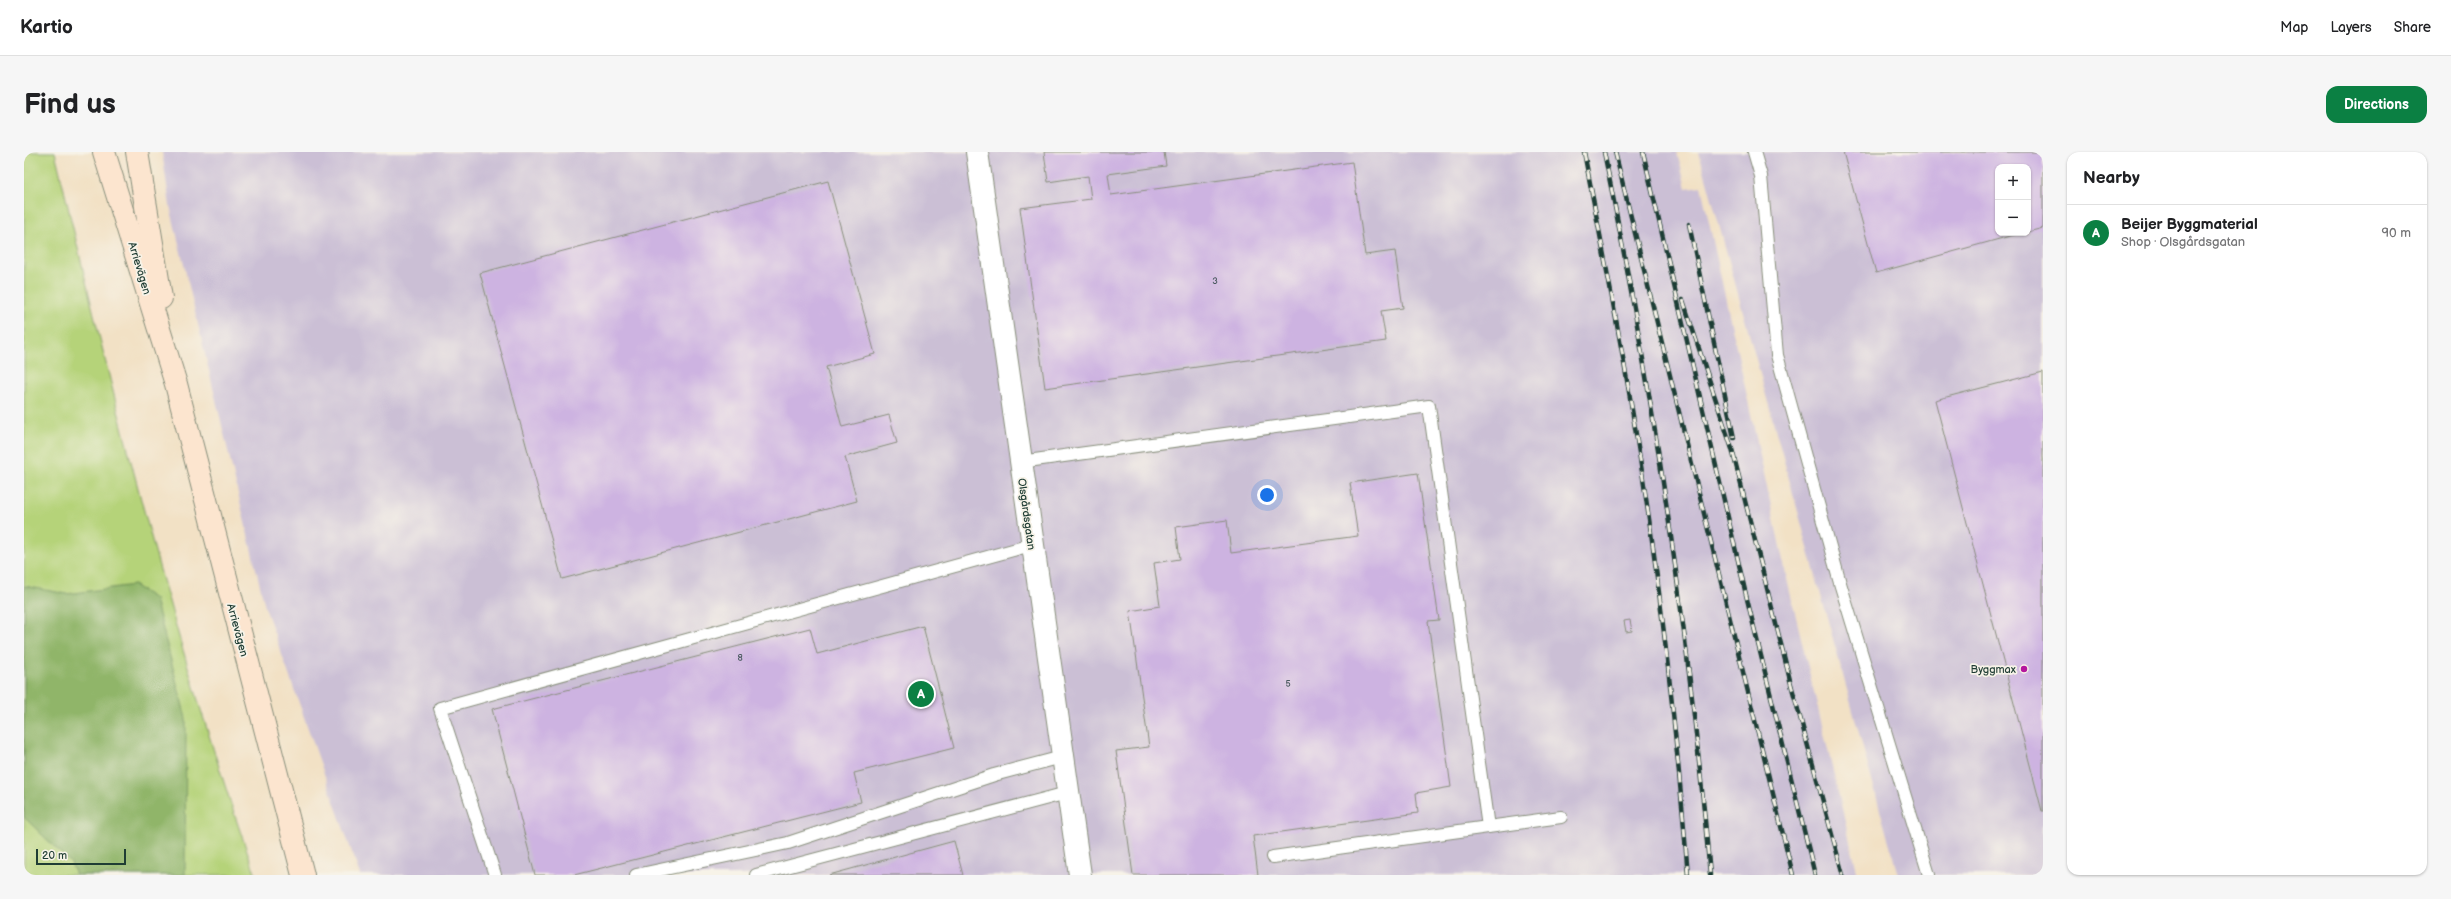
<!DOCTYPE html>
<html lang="en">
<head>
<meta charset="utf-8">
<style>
  body { margin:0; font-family:"Balsamiq Sans",sans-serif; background:#f6f6f6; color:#202124 }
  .controls { position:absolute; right:12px; top:12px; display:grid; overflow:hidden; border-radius:8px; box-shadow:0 1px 3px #0004 }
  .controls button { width:36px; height:36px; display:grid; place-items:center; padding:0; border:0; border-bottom:1px solid #e0e0e0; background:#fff; color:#202124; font:20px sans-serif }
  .scale { position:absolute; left:12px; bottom:10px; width:90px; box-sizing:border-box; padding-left:4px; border:2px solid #1f3d34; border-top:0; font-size:11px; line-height:14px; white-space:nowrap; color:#1f3d34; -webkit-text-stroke:3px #f7f3e8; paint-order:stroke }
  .you { position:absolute; left:1243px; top:343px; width:14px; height:14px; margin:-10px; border:3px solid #fff; border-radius:50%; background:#1a73e8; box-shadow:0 0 0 6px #1a73e833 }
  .badge { display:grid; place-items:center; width:26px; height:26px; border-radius:50%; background:#0b8043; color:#fff; font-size:13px; font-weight:700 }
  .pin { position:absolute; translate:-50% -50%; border:2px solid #fff; box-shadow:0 1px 4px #0006 }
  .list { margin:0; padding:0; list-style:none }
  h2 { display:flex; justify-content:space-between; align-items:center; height:52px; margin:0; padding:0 16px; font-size:17px }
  h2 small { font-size:13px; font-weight:400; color:#757577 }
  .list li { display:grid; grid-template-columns:26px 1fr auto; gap:12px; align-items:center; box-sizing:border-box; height:56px; padding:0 16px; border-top:1px solid #e0e0e0 }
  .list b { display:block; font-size:15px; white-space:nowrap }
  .list p { margin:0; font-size:13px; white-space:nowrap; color:#757577 }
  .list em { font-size:13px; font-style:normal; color:#757577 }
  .map { position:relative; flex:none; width:2019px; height:723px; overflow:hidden; border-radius:12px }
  header { display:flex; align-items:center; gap:24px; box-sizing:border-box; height:56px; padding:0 20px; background:#fff; border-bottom:1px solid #e0e0e0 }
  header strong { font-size:19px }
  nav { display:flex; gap:22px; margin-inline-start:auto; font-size:14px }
  .intro { display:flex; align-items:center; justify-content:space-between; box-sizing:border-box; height:96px; padding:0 24px }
  h1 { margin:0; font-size:28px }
  .button { padding:10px 18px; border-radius:12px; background:#0b8043; color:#fff; font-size:14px; font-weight:700 }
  main { display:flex; gap:24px; padding:0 24px }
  aside { flex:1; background:#fff; border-radius:12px; box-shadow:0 1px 3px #0004 }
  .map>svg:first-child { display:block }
  .industrial { fill:#cbbfd5; fill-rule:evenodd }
  .green { fill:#b5d379; stroke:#6a8856 }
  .forest { fill:#90b569; stroke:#58794e }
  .building { fill:#cdb3e1 }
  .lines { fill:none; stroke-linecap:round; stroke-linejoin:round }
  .service-casing { stroke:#888f7c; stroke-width:14 }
  .minor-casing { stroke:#888f7c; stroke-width:24 }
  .secondary-casing { stroke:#888f7c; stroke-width:24 }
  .service { stroke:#fff; stroke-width:12 }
  .minor { stroke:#fff; stroke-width:22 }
  .secondary { stroke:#fce5cf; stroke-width:22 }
  .rail-casing { stroke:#1f3d34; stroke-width:4.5 }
  .rail { stroke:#f7f3e8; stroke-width:3; stroke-dasharray:9; stroke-linecap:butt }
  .poi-dot { fill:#b5179e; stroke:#f7f3e8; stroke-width:1.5 }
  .labels { text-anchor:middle; stroke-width:3.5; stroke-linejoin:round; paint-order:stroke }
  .number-label { font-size:9px; fill:#4a5a5f }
  .street-label { font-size:11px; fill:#1f3d34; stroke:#f7f3e8 }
  .poi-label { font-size:11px; fill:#1f3d34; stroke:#f7f3e8; text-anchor:end }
</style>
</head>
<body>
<header>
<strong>Kartio</strong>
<nav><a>Map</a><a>Layers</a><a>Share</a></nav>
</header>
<div class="intro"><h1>Find us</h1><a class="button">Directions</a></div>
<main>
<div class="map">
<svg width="2019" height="723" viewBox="0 0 2019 723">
  <rect width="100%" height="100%" fill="#f7f3e8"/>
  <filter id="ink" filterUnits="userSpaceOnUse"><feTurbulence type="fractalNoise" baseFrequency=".025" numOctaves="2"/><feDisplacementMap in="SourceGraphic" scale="8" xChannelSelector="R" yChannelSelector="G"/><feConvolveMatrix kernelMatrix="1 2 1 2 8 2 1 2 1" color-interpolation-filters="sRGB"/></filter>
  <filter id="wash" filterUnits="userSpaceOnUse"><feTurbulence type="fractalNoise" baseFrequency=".012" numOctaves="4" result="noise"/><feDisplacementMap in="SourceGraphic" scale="16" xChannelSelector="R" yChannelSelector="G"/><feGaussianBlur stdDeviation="0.9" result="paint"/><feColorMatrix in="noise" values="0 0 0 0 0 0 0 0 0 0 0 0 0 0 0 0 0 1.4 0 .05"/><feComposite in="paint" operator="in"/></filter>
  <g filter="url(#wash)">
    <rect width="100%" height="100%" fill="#f2e1c5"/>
    <g class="industrial">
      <path d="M138,0H1653L1662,36L1677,34L1765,436L1834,723H336L241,455L146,54Z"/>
      <path d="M1675,0H2019V723H1874ZM1974,15H2004V81H1974Z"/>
    </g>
    <path class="green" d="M0,0H31C75,186 120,372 176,555C194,611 211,668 232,723H0Z"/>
    <path class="forest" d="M110,433L131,447L162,566L161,723H52L47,711L0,665V434L43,442Z"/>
    <g id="blocks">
      <g class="building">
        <path d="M1020,0H1140L1142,14L1084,22L1087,43L1328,10L1341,103L1371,99L1379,156L1357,159L1362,189L1021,236L996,56L1067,47L1064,24L1024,30Z"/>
        <path d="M1819,0H2019V76L2004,80V15H1974V81H1997L1852,121Z"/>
        <path d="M804,29L851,202L802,215L818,275L865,263L873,291L821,305L833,349L538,427L456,121Z"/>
        <path d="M2019,220V659H2018L1911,248Z"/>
        <path d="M1394,321L1415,468L1404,469L1427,635L1392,641L1394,661L1229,684L1234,723H1109L1092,599L1125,595L1106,459L1136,454L1130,411L1156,407L1152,375L1203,368L1207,401L1334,384L1326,331Z"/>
        <path d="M1606,468L1608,479L1602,480L1600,469Z"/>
        <path d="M899,474L930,596L830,621L837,650L550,723H511L468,557L786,476L793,502Z"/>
        <path d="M930,689L939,723H805Z"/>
      </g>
    </g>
  </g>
  <g filter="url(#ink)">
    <use href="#blocks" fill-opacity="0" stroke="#888f7c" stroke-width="1"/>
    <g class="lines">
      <defs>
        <g id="service">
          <path d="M1730,0L1737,24L1753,203L1816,431L1905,723"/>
          <path d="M996,310L1405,254L1464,675L1249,705"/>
          <path d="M1464,675L1537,665"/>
          <path d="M471,723L416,556L1007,393"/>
          <path d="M612,723L764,691L970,623L1038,605"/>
          <path d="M732,723L1043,641"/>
        </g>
        <path id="minor" d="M953,0L1056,723"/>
        <g id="secondary">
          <path d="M80,0L152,232L279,723"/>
          <path d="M113,0L137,146"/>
        </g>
      </defs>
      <use href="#service" class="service-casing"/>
      <use href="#minor" class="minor-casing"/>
      <use href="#secondary" class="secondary-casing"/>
      <use href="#service" class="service"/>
      <use href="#minor" class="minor"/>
      <use href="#secondary" class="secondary"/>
      <defs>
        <g id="rail">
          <path d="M1560,0C1578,94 1597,187 1612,282C1636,428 1652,575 1664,723"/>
          <path d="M1580,0C1629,239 1665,480 1686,723"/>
          <path d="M1591,0L1769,723"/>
          <path d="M1619,0L1723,447L1791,723"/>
          <path d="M1665,72L1710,286"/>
          <path d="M1659,148L1708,297L1767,532L1819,723"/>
        </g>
      </defs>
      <use href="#rail" class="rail-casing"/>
      <use href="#rail" class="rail"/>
    </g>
  </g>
  <circle class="poi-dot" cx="2000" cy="517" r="4"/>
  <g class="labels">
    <g class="number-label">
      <text x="1191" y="132">3</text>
      <text x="716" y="509">8</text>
      <text x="1264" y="535">5</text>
    </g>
    <g class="street-label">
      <text transform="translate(116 116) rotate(73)" y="4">Arrievägen</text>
      <text transform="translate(1003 362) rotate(82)" y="4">Olsgårdsgatan</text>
      <text transform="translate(214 478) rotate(75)" y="4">Arrievägen</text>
    </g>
    <g class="poi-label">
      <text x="1992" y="521">Byggmax</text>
    </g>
  </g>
</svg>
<div class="controls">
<button>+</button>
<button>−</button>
</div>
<div class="scale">20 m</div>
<div class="you"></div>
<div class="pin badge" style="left:897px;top:542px">A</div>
</div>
<aside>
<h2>Nearby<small></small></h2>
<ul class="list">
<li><span class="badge">A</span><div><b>Beijer Byggmaterial</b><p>Shop · Olsgårdsgatan</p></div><em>90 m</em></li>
</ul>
</aside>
</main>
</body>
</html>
